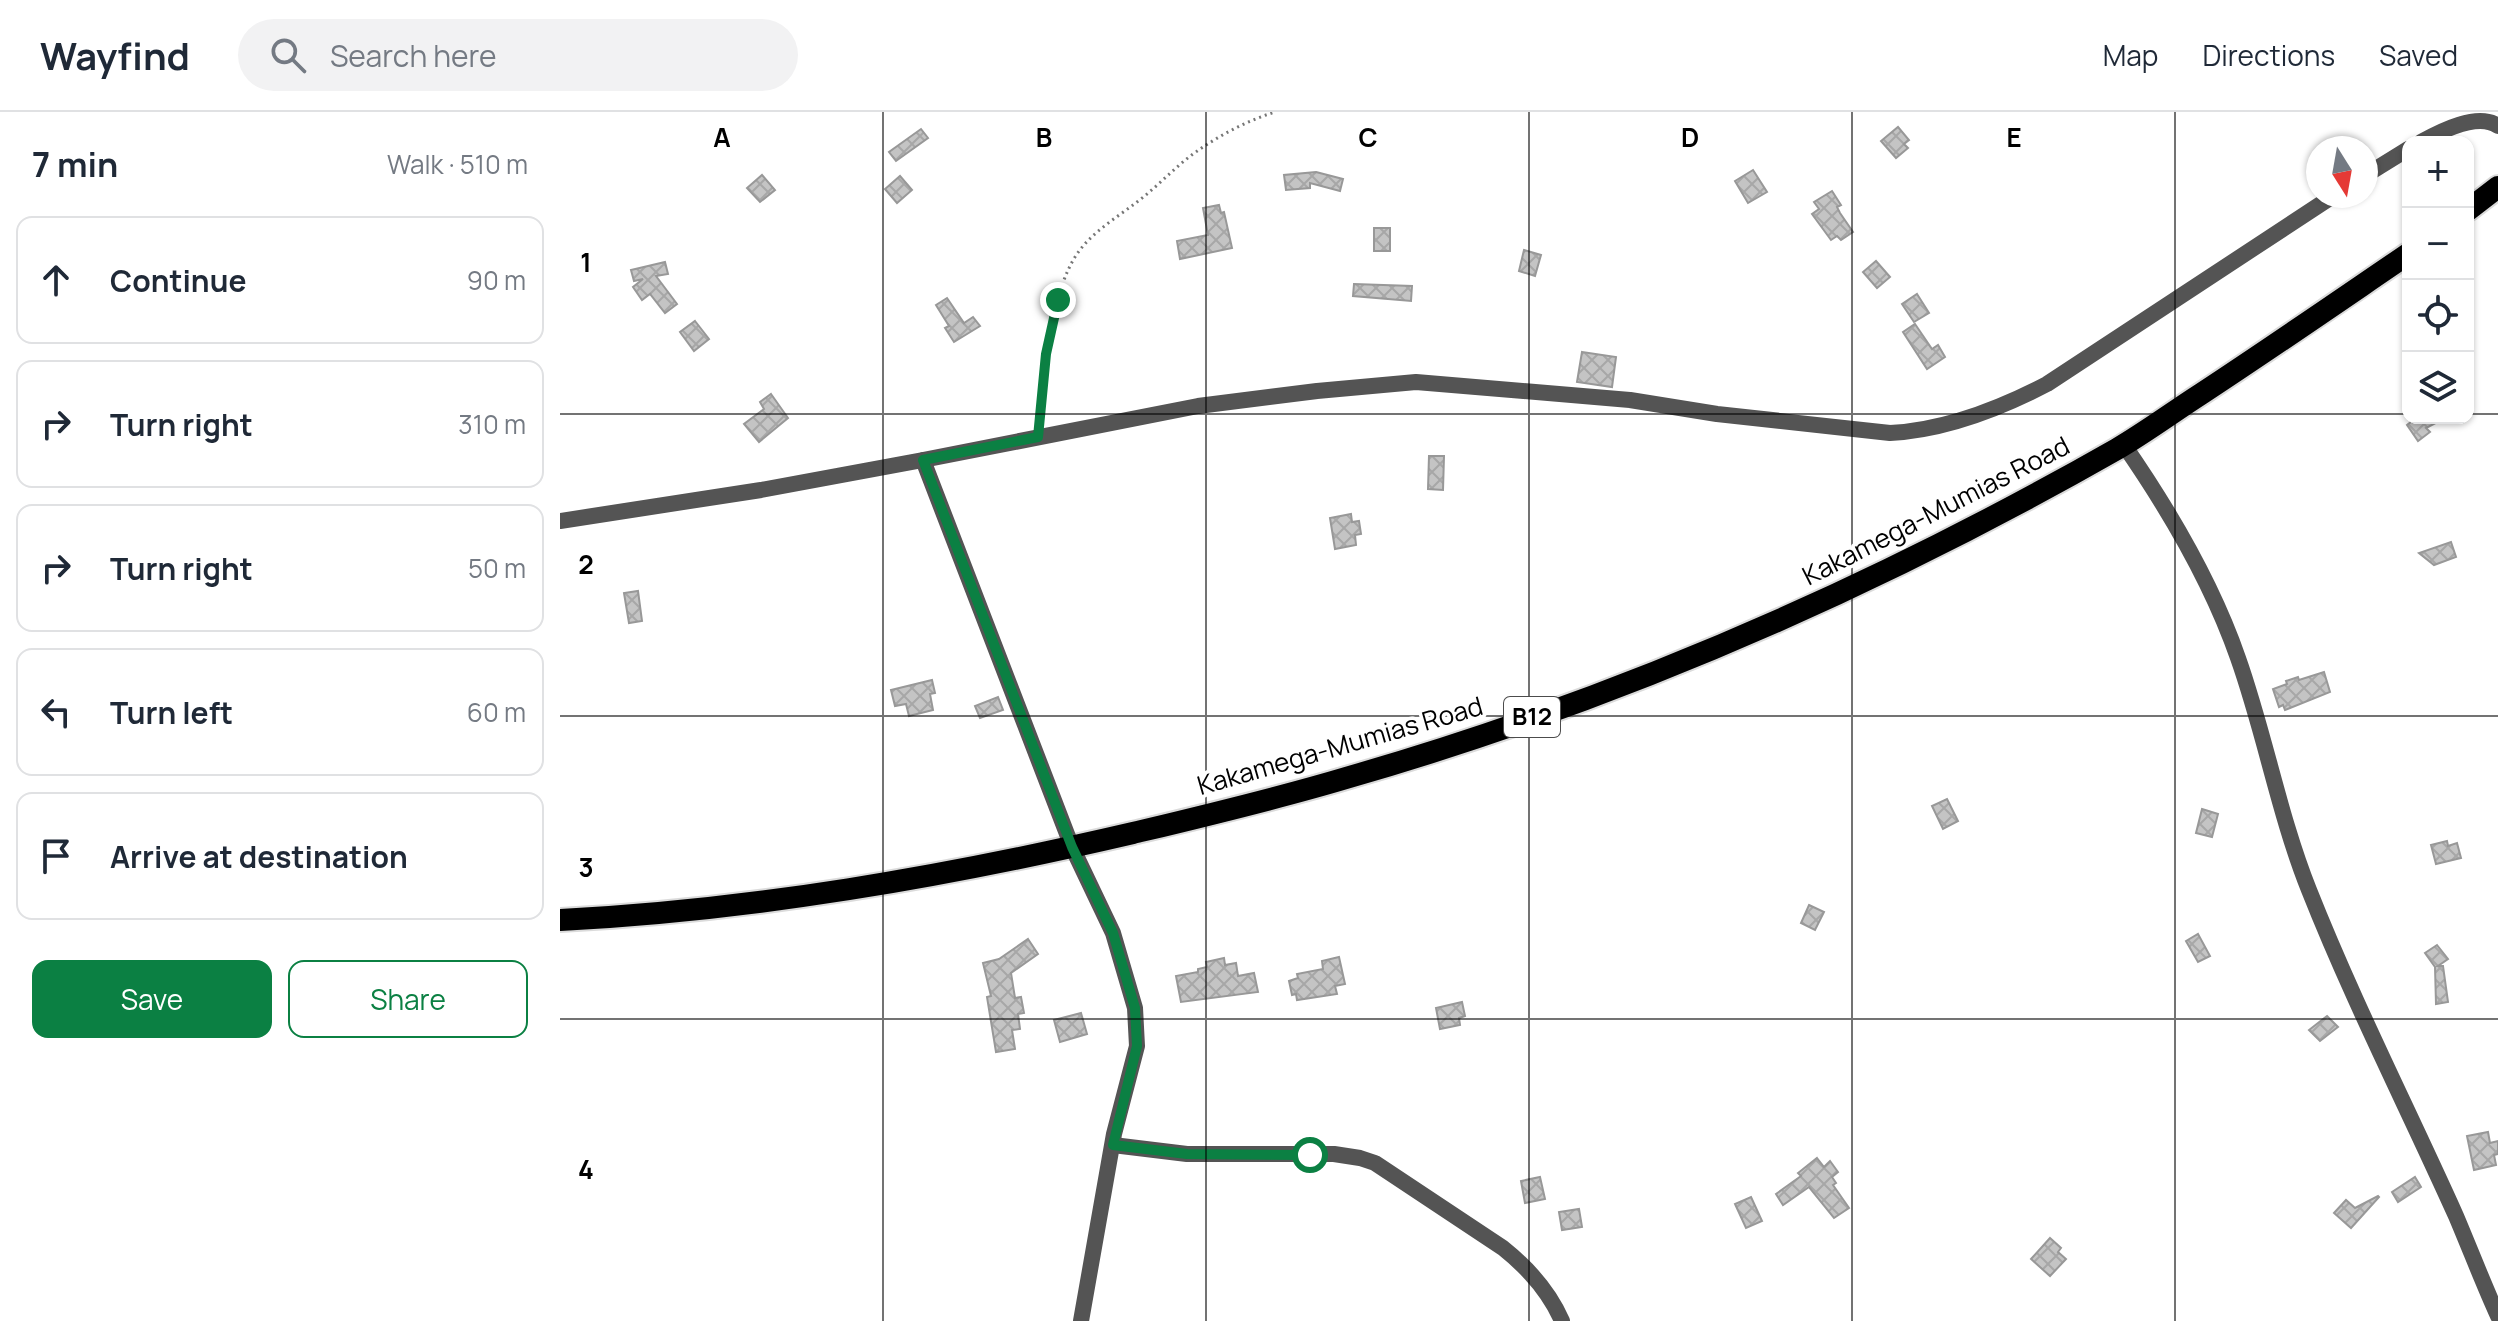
<!DOCTYPE html>
<html lang="en">
<head>
<meta charset="utf-8">
<style>
  body { margin:0; font-family:Manrope,sans-serif; background:#f2f2f3; color:#1f2937 }
  .controls { position:absolute; right:24px; top:24px; display:grid; overflow:hidden; border-radius:16px; box-shadow:0 2px 6px #0004 }
  .controls button { width:72px; height:72px; display:grid; place-items:center; padding:0; border:0; border-bottom:2px solid #e0e1e3; background:#fff; color:#1f2937; font:40px sans-serif }
  .compass { position:absolute; left:1746px; top:24px; width:72px; height:72px; border-radius:50%; background:#fff; box-shadow:0 2px 6px #0004; rotate:169deg }
  .stop { position:absolute; width:24px; height:24px; margin:-18px; border:6px solid #0b8043; border-radius:50%; background:#fff }
  .stop.end { background:#0b8043; border-color:#fff; box-shadow:0 2px 8px #0008 }
  .list { margin:0; padding:0; list-style:none }
  h2 { display:flex; justify-content:space-between; align-items:center; height:104px; margin:0; padding:0 32px; font-size:34px }
  h2 small { font-size:26px; font-weight:400; color:#747a83 }
  .list li { display:grid; grid-template-columns:52px 1fr auto; gap:24px; align-items:center; box-sizing:border-box; height:128px; margin:0 16px 16px; padding:0 16px; border:2px solid #e0e1e3; border-radius:16px }
  .list b { display:block; font-size:30px; white-space:nowrap }
  .list em { font-size:26px; font-style:normal; color:#747a83 }
  .actions { display:flex; gap:16px; padding:24px 32px }
  .actions a { flex:1; padding:18px 0; border:2px solid #0b8043; border-radius:16px; text-align:center; font-size:28px; color:#0b8043 }
  .actions .main { background:#0b8043; color:#fff }
  .icon { flex:none; width:44px; height:44px; fill:none; stroke:currentColor; stroke-width:2; stroke-linecap:round; stroke-linejoin:round }
  .map { position:relative; flex:none; width:1938px; height:1209px; overflow:hidden }
  header { display:flex; align-items:center; gap:48px; box-sizing:border-box; height:112px; padding:0 40px; background:#fff; border-bottom:2px solid #e0e1e3 }
  header strong { font-size:38px }
  nav { display:flex; gap:44px; margin-inline-start:auto; font-size:28px }
  .search { width:560px; height:72px; background:#f2f2f3; display:flex; align-items:center; gap:20px; box-sizing:border-box; padding:0 28px; border-radius:44px; color:#747a83; font-size:30px }
  main { display:flex }
  aside { flex:1; background:#fff }
  .map>svg:first-child { display:block }
  .building { fill:url(#building-cross-hatch); stroke:#989898; stroke-width:2 }
  .lines { fill:none; stroke-linecap:round; stroke-linejoin:round }
  .trunk-casing { stroke:#dbdbdb; stroke-width:26 }
  .path { stroke:#767676; stroke-width:3; stroke-dasharray:2 4; stroke-linecap:butt }
  .minor { stroke:#545454; stroke-width:16 }
  .trunk { stroke:#000; stroke-width:22 }
  .route { stroke:#0b8043; stroke-width:10 }
  .grid { fill:none; stroke:#000; stroke-width:2; stroke-opacity:0.55 }
  .labels { text-anchor:middle; stroke-width:7; stroke-linejoin:round; paint-order:stroke }
  .shield { fill:#fff; stroke:#4c4c4c; stroke-width:2 }
  .shield-label { font-size:24px; font-weight:bold; fill:#000 }
  .street-label { font-size:26px; fill:#000; stroke:#fff }
  .grid-label { font-size:26px; text-anchor:middle; font-weight:bold; fill:#000; stroke:#fff; stroke-width:7; stroke-linejoin:round; paint-order:stroke }
</style>
</head>
<body>
<header>
<strong>Wayfind</strong>
<div class="search"><svg class="icon" aria-label="search" viewBox="0 0 24 24"><circle cx="10" cy="10" r="6"/><path d="M15 15l6 6"/></svg>Search here</div>
<nav><a>Map</a><a>Directions</a><a>Saved</a></nav>
</header>
<main>
<aside>
<h2>7 min<small>Walk · 510 m</small></h2>
<ul class="list">
<li><svg class="icon" aria-label="ahead" viewBox="0 0 24 24"><path d="M12 20V5M6 11l6-6 6 6"/></svg><div><b>Continue</b></div><em>90 m</em></li>
<li><svg class="icon" aria-label="right" viewBox="0 0 24 24"><path d="M7 20v-9h11M14 6l5 5-5 5"/></svg><div><b>Turn right</b></div><em>310 m</em></li>
<li><svg class="icon" aria-label="right" viewBox="0 0 24 24"><path d="M7 20v-9h11M14 6l5 5-5 5"/></svg><div><b>Turn right</b></div><em>50 m</em></li>
<li><svg class="icon" aria-label="left" viewBox="0 0 24 24"><path d="M17 20v-9H6M10 6l-5 5 5 5"/></svg><div><b>Turn left</b></div><em>60 m</em></li>
<li><svg class="icon" aria-label="arrive" viewBox="0 0 24 24"><path d="M6 21V4h12l-3 4 3 4H6"/></svg><div><b>Arrive at destination</b></div></li>
</ul>
<div class="actions"><a class="main">Save</a><a>Share</a></div>
</aside>
<div class="map">
<svg width="1938" height="1209" viewBox="0 0 1938 1209">
  <defs>
    <pattern id="building-cross-hatch" width="8" height="8" patternUnits="userSpaceOnUse" patternTransform="scale(2)"><rect width="8" height="8" fill="#c4c4c4"/><path d="M0 0l8 8M0 8l8-8" fill="none" stroke="#a7a7a7"/></pattern>
  </defs>
  <rect width="100%" height="100%" fill="#fff"/>
  <g class="building">
    <path d="M1338,15L1349,28L1344,32L1348,36L1336,46L1321,29Z"/>
    <path d="M361,17L368,26L336,49L329,40Z"/>
    <path d="M1193,58L1207,80L1188,91L1175,69Z"/>
    <path d="M756,60L783,67L780,79L750,71V76L726,78L724,63Z"/>
    <path d="M202,63L215,78L200,90L187,76Z"/>
    <path d="M340,64L352,78L337,91L325,77Z"/>
    <path d="M1272,79L1281,93L1277,95L1280,101L1293,120L1281,128L1277,124L1271,128L1252,102L1259,97L1254,90Z"/>
    <path d="M659,93L661,101L664,100L672,136L620,147L617,129L648,123L643,96Z"/>
    <rect x="814" y="116" width="16" height="23"/>
    <path d="M964,138L981,143L975,164L959,159Z"/>
    <path d="M1316,149L1330,165L1317,176L1303,160Z"/>
    <path d="M105,150L108,162L96,164L117,192L105,201L90,182L82,188L73,175L83,167L74,169L71,158Z"/>
    <path d="M794,172L852,174L851,189L793,184Z"/>
    <path d="M1357,182L1369,201L1354,210L1342,192Z"/>
    <path d="M387,186L404,211L413,205L420,214L394,230L385,216L389,214L376,193Z"/>
    <path d="M135,209L149,227L134,239L120,220Z"/>
    <path d="M1355,212L1372,237L1378,233L1385,245L1367,257L1343,220Z"/>
    <path d="M1022,240L1056,245L1052,275L1017,270Z"/>
    <path d="M211,282L228,306L199,330L184,312L204,297L200,290Z"/>
    <path d="M1856,306H1885L1866,316L1870,320L1858,329L1847,313Z"/>
    <path d="M869,344H884L883,378L868,377Z"/>
    <path d="M791,402L792,410L799,409L801,422L795,423L796,433L775,437L770,406Z"/>
    <path d="M1891,430L1896,445L1874,453L1859,441Z"/>
    <path d="M78,479L82,509L69,511L64,481Z"/>
    <path d="M1764,560L1770,580L1725,598L1723,593L1719,595L1713,577L1727,572L1726,569L1738,565L1739,568Z"/>
    <path d="M372,568L375,581L370,582L373,598L349,604L346,592L335,594L331,578Z"/>
    <path d="M438,585L443,598L420,606L415,594Z"/>
    <path d="M1387,687L1398,709L1383,717L1372,694Z"/>
    <path d="M1642,697L1658,702L1652,725L1636,721Z"/>
    <path d="M1887,729L1888,734L1897,731L1901,746L1876,752L1871,733Z"/>
    <path d="M1249,793L1264,800L1255,818L1241,811Z"/>
    <path d="M1638,822L1650,844L1638,850L1626,829Z"/>
    <path d="M468,827L478,842L451,861L455,886L461,885L464,901L458,902L460,917L452,918L455,937L436,940L427,885L431,884L423,851L439,847Z"/>
    <path d="M1877,833L1888,847L1878,854H1883L1888,890L1876,892L1875,855L1865,841Z"/>
    <path d="M779,845L785,872L775,874L777,882L737,888L736,882L732,883L729,869L738,866L737,862L763,857L762,849Z"/>
    <path d="M664,846L665,853L676,851L678,864L694,861L698,880L621,890L616,864L638,860V857L647,855L646,850Z"/>
    <path d="M902,890L905,904L899,906L900,913L880,917L876,896Z"/>
    <path d="M521,901L527,922L500,930L494,908Z"/>
    <path d="M1767,904L1778,915L1760,929L1749,918Z"/>
    <path d="M1928,1020L1930,1031L1938,1029V1042L1934,1043L1936,1053L1914,1058L1907,1024Z"/>
    <path d="M1257,1046L1264,1055L1270,1049L1278,1060L1272,1065L1276,1071L1273,1073L1289,1096L1274,1106L1249,1075L1223,1093L1216,1082L1241,1064L1238,1061Z"/>
    <path d="M980,1065L985,1087L965,1091L961,1069Z"/>
    <path d="M1855,1065L1861,1075L1838,1090L1832,1080Z"/>
    <path d="M1818,1084L1819,1085L1791,1116L1774,1101L1786,1088L1795,1096Z"/>
    <path d="M1191,1085L1202,1109L1186,1116L1175,1092Z"/>
    <path d="M1019,1097L1022,1115L1002,1118L999,1100Z"/>
    <path d="M1490,1126L1501,1136L1498,1140L1506,1147L1490,1164L1471,1147Z"/>
  </g>
  <g class="lines">
    <defs>
      <g id="trunk">
        <path d="M1908,98L1938,75"/>
        <path d="M0,808C194,798 384,765 573,721C644,704 716,687 786,666C1055,589 1315,475 1557,337C1586,320 1613,300 1641,282C1711,236 1779,189 1848,142"/>
      </g>
    </defs>
    <use href="#trunk" class="trunk-casing"/>
    <path class="path" d="M479,309C482,264 491,180 517,142C532,120 556,106 577,90C597,75 613,57 633,42C658,24 686,9 715,0"/>
    <g class="minor">
      <path d="M1861,30C1881,19 1918,0 1938,14"/>
      <path d="M1806,63L1848,37"/>
      <path d="M1564,333C1609,398 1652,471 1678,546C1705,622 1719,703 1749,778C1793,889 1847,995 1896,1104C1910,1137 1923,1171 1938,1204"/>
      <path d="M363,348L638,294L757,279L856,270L1070,288L1157,302L1330,321C1386,318 1439,297 1487,272L1773,84"/>
      <path d="M0,409L201,378L363,348L512,735L553,821L575,896L577,934L554,1022L521,1209"/>
      <path d="M553,1033L627,1042H774L800,1046L815,1051L943,1136C968,1156 989,1179 1002,1209"/>
    </g>
    <use href="#trunk" class="trunk"/>
  </g>
  <g class="lines">
    <path class="route" d="M498,188L486,242L478,325L363,348L512,735L553,821L575,896L577,934L553,1033L627,1042L750,1043"/>
  </g>
  <path class="grid" d="M323,0V1209M646,0V1209M969,0V1209M1292,0V1209M1615,0V1209M0,302H1848M1908,302H1938M0,604H1938M0,907H1938"/>
  <g class="labels">
    <rect class="shield" x="944" y="585" width="56" height="40" rx="6"/>
    <g class="shield-label">
      <text x="972" y="613">B12</text>
    </g>
    <g class="street-label">
      <text transform="translate(1376 399) rotate(-27)" y="9">Kakamega-Mumias Road</text>
      <text transform="translate(780 634) rotate(-16)" y="9">Kakamega-Mumias Road</text>
    </g>
  </g>
  <g class="grid-label">
    <text x="162" y="35">A</text>
    <text x="484" y="35">B</text>
    <text x="808" y="35">C</text>
    <text x="1130" y="35">D</text>
    <text x="1454" y="35">E</text>
    <text x="26" y="160">1</text>
    <text x="26" y="462">2</text>
    <text x="26" y="765">3</text>
    <text x="26" y="1067">4</text>
  </g>
</svg>
<div class="controls">
<button>+</button>
<button>−</button>
<button><svg class="icon" aria-label="locate" viewBox="0 0 24 24"><circle cx="12" cy="12" r="6"/><path d="M12 2v4M12 18v4M2 12h4M18 12h4"/></svg></button>
<button><svg class="icon" aria-label="layers" viewBox="0 0 24 24"><path d="M12 4l9 5-9 5-9-5zM3 14l9 5 9-5"/></svg></button>
</div>
<svg class="compass" viewBox="-18 -18 36 36"><path d="M0-13l5 13h-10z" fill="#e53935"/><path d="M0 13l5-13h-10z" fill="#747a83"/></svg>
<div class="stop" style="left:750px;top:1043px"></div>
<div class="stop end" style="left:498px;top:188px"></div>
</div>
</main>
</body>
</html>
